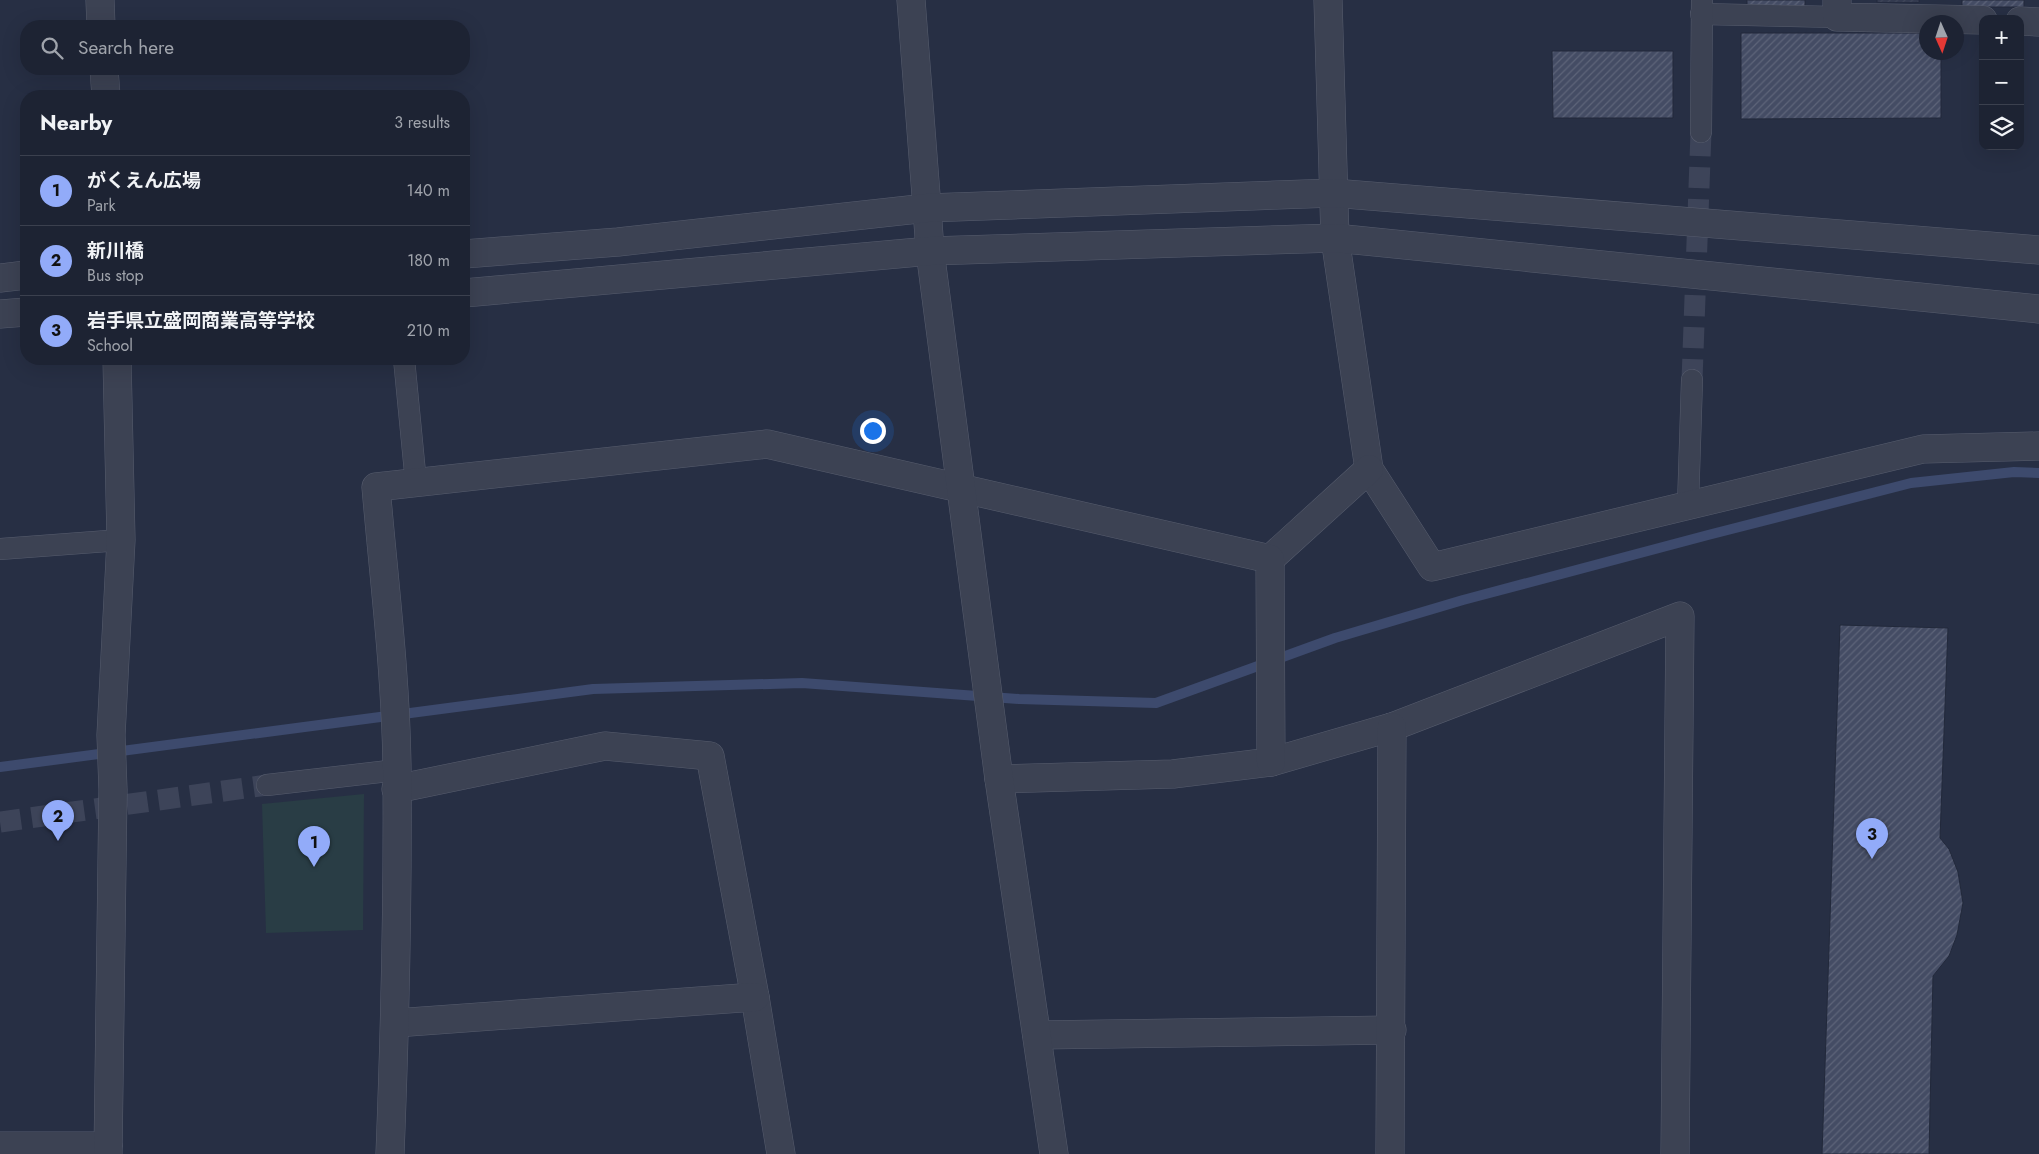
<!DOCTYPE html>
<html lang="en">
<head>
<meta charset="utf-8">
<style>
  body { margin:0; font-family:Jost,"Noto Sans JP",sans-serif; background:#252b3b; color:#f1f3f6 }
  .controls { position:absolute; right:15px; top:15px; display:grid; overflow:hidden; border-radius:10px; box-shadow:0 5px 20px #0002 }
  .controls button { width:45px; height:45px; display:grid; place-items:center; padding:0; border:0; border-bottom:1px solid #3b404e; background:#1d2333; color:#f1f3f6; font:25px sans-serif }
  .compass { position:absolute; left:1919px; top:15px; width:45px; height:45px; border-radius:50%; background:#1d2333; box-shadow:0 5px 20px #0002; rotate:177deg }
  .you { position:absolute; left:872px; top:430px; width:18px; height:18px; margin:-12px; border:4px solid #fff; border-radius:50%; background:#1a73e8; box-shadow:0 0 0 8px #1a73e833 }
  .badge { display:grid; place-items:center; width:32px; height:32px; border-radius:50%; background:#92abf9; color:#111; font-size:16px; font-weight:700 }
  .pin { position:absolute; translate:-50% -41px; filter:drop-shadow(0 1px 2px #0008) }
  .pin::after { content:''; position:absolute; top:26px; width:18px; height:15px; background:inherit; clip-path:polygon(0 0,100% 0,50% 100%) }
  .list { margin:0; padding:0; list-style:none }
  h2 { display:flex; justify-content:space-between; align-items:center; height:65px; margin:0; padding:0 20px; font-size:21px }
  h2 small { font-size:16px; font-weight:400; color:#a0a4ac }
  .list li { display:grid; grid-template-columns:32px 1fr auto; gap:15px; align-items:center; box-sizing:border-box; height:70px; padding:0 20px; border-top:1px solid #3b404e }
  .list b { display:block; font-size:19px; white-space:nowrap }
  .list p { margin:0; font-size:16px; white-space:nowrap; color:#a0a4ac }
  .list em { font-size:16px; font-style:normal; color:#a0a4ac }
  .icon { flex:none; width:28px; height:28px; fill:none; stroke:currentColor; stroke-width:2; stroke-linecap:round; stroke-linejoin:round }
  .map { position:relative; flex:none; width:2039px; height:1154px; overflow:hidden }
  .search { position:absolute; background:#1d2333; box-shadow:0 5px 20px #0002; left:20px; top:20px; width:450px; height:55px; display:flex; align-items:center; gap:12px; box-sizing:border-box; padding:0 18px; border-radius:20px; color:#a0a4ac; font-size:19px }
  .panel { position:absolute; background:#1d2333; box-shadow:0 5px 20px #0002; left:20px; top:90px; width:450px; height:275px; border-radius:20px }
  .map>svg:first-child { display:block }
  .park { fill:#293d45 }
  .lines { fill:none; stroke-linecap:round; stroke-linejoin:round }
  .stream { stroke:#3d4a6d; stroke-width:10 }
  .building { fill:url(#building-hatch); stroke:#22293b }
  .pedestrian-tunnel { stroke:#3d4459; stroke-width:21; stroke-dasharray:21 11; stroke-linecap:butt }
  .pedestrian-casing { stroke:#575d6e; stroke-width:22 }
  .minor-casing { stroke:#575d6e; stroke-width:29 }
  .tertiary-casing { stroke:#575d6e; stroke-width:29 }
  .pedestrian { stroke:#3c4253; stroke-width:21 }
  .minor { stroke:#3c4253; stroke-width:28 }
  .tertiary { stroke:#3c4253; stroke-width:28 }
</style>
</head>
<body>
<div class="map">
<svg width="2039" height="1154" viewBox="0 0 2039 1154">
  <defs>
    <pattern id="building-hatch" width="6" height="6" patternUnits="userSpaceOnUse" patternTransform="scale(1.25)"><rect width="6" height="6" fill="#444c64"/><path d="M-1 1l2-2M0 6l6-6M5 7l2-2" fill="none" stroke="#5d6479"/></pattern>
  </defs>
  <rect width="100%" height="100%" fill="#272f44"/>
  <path class="park" d="M364,794L363,930L266,933L262,804Z"/>
  <g class="lines">
    <path class="stream" d="M0,767L593,689L802,683L1019,699L1156,703L1335,638L1463,600L1708,535L1911,483L2014,472L2039,473"/>
  </g>
  <g class="building">
    <path d="M1747,0H1805V7L1747,8Z"/>
    <rect x="1877" y="0" width="42" height="2"/>
    <rect x="1962" y="0" width="62" height="7"/>
    <path d="M1741,33H1926V52H1941V118L1741,119Z"/>
    <path d="M1552,51H1673V118H1553Z"/>
    <path d="M1840,625L1948,628L1940,838L1949,849L1958,872L1963,903L1957,935L1949,956L1933,976L1929,1154H1822Z"/>
  </g>
  <g class="lines">
    <g class="pedestrian-tunnel">
      <path d="M1692,380L1701,132"/>
      <path d="M0,822L267,785"/>
    </g>
    <defs>
      <g id="pedestrian">
        <path d="M1701,14L1837,17"/>
        <path d="M1701,132L1702,0"/>
        <path d="M404,359L416,483"/>
        <path d="M1688,505L1692,380"/>
        <path d="M0,549L121,540"/>
        <path d="M267,785L397,770"/>
      </g>
      <g id="minor">
        <path d="M911,0L927,208"/>
        <path d="M1328,0L1335,238L1369,469L1432,567L1923,449L2039,446"/>
        <path d="M1837,0V17L1983,20"/>
        <path d="M2020,21L2039,22"/>
        <path d="M1270,559L1369,469"/>
        <path d="M999,779L1173,774L1271,762L1392,727L1680,616L1675,1154"/>
        <path d="M396,789L605,746L710,756L755,997L781,1154"/>
        <path d="M395,1023L755,997"/>
        <path d="M1037,1035L1392,1030"/>
        <path d="M0,1146H108"/>
        <path d="M390,1154C395,1026 398,897 397,769C396,675 384,581 376,487L767,444L1270,559L1271,762"/>
        <path d="M1390,1154L1392,727"/>
      </g>
      <g id="tertiary">
        <path d="M100,0L101,26"/>
        <path d="M104,69L106,96"/>
        <path d="M927,208L930,251L999,779L1054,1154"/>
        <path d="M464,254L618,242L927,208L1333,193L2039,250"/>
        <path d="M0,278L26,275"/>
        <path d="M464,293L930,251L1335,238L2039,309"/>
        <path d="M0,314L26,312"/>
        <path d="M108,1154L113,790L111,735L121,540L117,359"/>
      </g>
    </defs>
    <use href="#pedestrian" class="pedestrian-casing"/>
    <use href="#minor" class="minor-casing"/>
    <use href="#tertiary" class="tertiary-casing"/>
    <use href="#pedestrian" class="pedestrian"/>
    <use href="#minor" class="minor"/>
    <use href="#tertiary" class="tertiary"/>
  </g>
</svg>
<div class="controls">
<button>+</button>
<button>−</button>
<button><svg class="icon" aria-label="layers" viewBox="0 0 24 24"><path d="M12 4l9 5-9 5-9-5zM3 14l9 5 9-5"/></svg></button>
</div>
<svg class="compass" viewBox="-18 -18 36 36"><path d="M0-13l5 13h-10z" fill="#e53935"/><path d="M0 13l5-13h-10z" fill="#a0a4ac"/></svg>
<div class="you"></div>
<div class="pin badge" style="left:314px;top:867px">1</div>
<div class="pin badge" style="left:58px;top:841px">2</div>
<div class="pin badge" style="left:1872px;top:859px">3</div>
<div class="search"><svg class="icon" aria-label="search" viewBox="0 0 24 24"><circle cx="10" cy="10" r="6"/><path d="M15 15l6 6"/></svg>Search here</div>
<section class="panel">
<h2>Nearby<small>3 results</small></h2>
<ul class="list">
<li><span class="badge">1</span><div><b>がくえん広場</b><p>Park</p></div><em>140 m</em></li>
<li><span class="badge">2</span><div><b>新川橋</b><p>Bus stop</p></div><em>180 m</em></li>
<li><span class="badge">3</span><div><b>岩手県立盛岡商業高等学校</b><p>School</p></div><em>210 m</em></li>
</ul>
</section>
</div>
</body>
</html>
